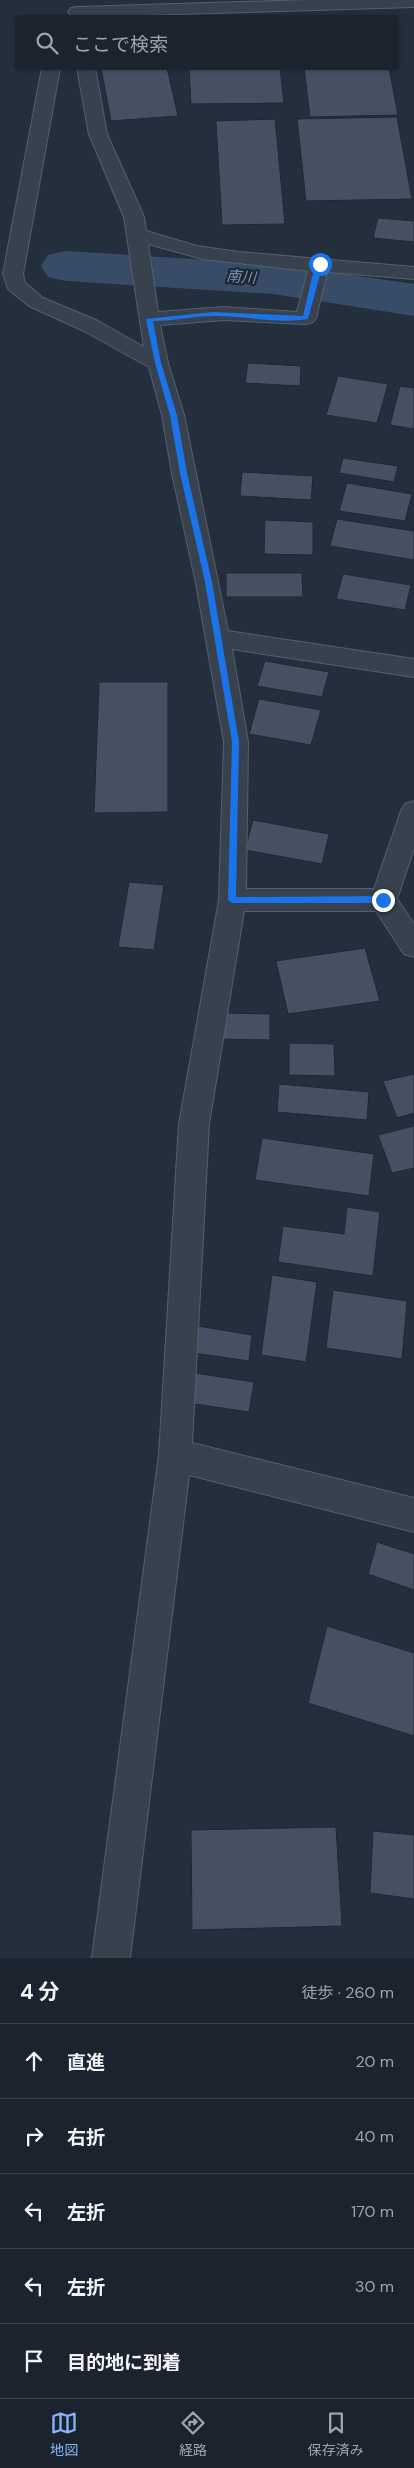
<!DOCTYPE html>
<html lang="ja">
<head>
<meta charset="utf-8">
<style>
  body { margin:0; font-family:"DM Sans","Noto Sans JP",sans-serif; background:#242b36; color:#f1f3f6 }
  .stop { position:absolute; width:15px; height:15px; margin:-11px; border:4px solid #1a73e8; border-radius:50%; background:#fff }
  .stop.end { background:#1a73e8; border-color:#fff; box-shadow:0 1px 5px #0008 }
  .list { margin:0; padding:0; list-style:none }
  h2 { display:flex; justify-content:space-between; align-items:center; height:65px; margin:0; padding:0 20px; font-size:21px }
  h2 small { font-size:16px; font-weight:400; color:#a0a4aa }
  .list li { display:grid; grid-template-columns:32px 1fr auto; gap:15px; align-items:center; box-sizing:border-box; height:75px; padding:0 20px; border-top:1px solid #39404a }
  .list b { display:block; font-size:19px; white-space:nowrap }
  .list em { font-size:16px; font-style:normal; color:#a0a4aa }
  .icon { flex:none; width:28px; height:28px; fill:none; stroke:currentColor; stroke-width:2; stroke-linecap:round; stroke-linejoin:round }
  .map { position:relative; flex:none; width:414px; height:1958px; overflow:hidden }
  .search { position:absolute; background:#1b232e; box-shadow:0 1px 4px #0004; left:15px; right:15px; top:15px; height:55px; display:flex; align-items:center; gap:12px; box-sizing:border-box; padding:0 18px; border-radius:5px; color:#a0a4aa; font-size:19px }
  .sheet { height:440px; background:#1b232e }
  nav { display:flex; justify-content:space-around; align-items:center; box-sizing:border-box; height:70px; border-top:1px solid #39404a; background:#1b232e; font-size:14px; color:#a0a4aa }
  nav a { display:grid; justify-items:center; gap:2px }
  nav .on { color:#8ab4f8 }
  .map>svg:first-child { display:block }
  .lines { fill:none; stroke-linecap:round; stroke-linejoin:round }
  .river { fill:#394c67; fill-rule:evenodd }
  .building { fill:#455162; stroke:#1f2835 }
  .minor-casing { stroke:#565f6c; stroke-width:2 }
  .minor { fill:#38414e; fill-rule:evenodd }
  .route { fill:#1a73e8 }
  .labels { text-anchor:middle; stroke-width:4.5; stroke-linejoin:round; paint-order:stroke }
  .far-water-label { font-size:15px; font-style:italic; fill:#7c92b1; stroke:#1d2633 }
</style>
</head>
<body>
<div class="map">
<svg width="414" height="1958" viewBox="0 0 414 1958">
  <rect width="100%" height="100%" fill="#242f3e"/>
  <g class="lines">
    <path class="river" d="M66,251L274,264L414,284V316L274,294L66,281L48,277L41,266L48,255Z"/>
  </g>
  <g class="building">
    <path d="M101,68H167L178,116L111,121Z"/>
    <path d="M189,68H280L284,103L191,104Z"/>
    <path d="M304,68H389L398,115L310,117Z"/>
    <path d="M397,117L412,199L306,201L297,119Z"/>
    <path d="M275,119L285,224L222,225L216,121Z"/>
    <path d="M378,218L414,221V242L373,238Z"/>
    <path d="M248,363L301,366L300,386L245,383Z"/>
    <path d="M338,376L388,384L377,423L326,415Z"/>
    <path d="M400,386L414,388V429L390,425Z"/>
    <path d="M343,458L398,466L394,482L339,473Z"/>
    <path d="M242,472L313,476L311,500L240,496Z"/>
    <path d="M347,483L412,494L405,521L339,511Z"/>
    <path d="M337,519L414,531V560L330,546Z"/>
    <path d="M265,520L313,522V555L264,554Z"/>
    <path d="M226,573H302L303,597H226Z"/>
    <path d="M343,574L411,585L405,610L336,599Z"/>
    <path d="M265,661L329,672L322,697L257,686Z"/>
    <path d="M99,682H168V812L94,813Z"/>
    <path d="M259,699L321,710L311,745L249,734Z"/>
    <path d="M253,820L329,834L322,864L245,850Z"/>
    <path d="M129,882L164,885L154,950L118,947Z"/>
    <path d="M365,948L380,1001L288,1014L276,961Z"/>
    <path d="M221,1013L270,1014V1040L220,1039Z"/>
    <path d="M289,1043L334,1044L335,1076L289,1075Z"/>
    <path d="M414,1074V1113L397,1118L383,1081Z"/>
    <path d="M279,1084L369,1092L367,1120L277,1112Z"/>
    <path d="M414,1126V1168L392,1173L378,1135Z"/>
    <path d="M262,1138L374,1154L369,1196L255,1180Z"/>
    <path d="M347,1207L380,1212L373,1276L278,1262L283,1226L344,1234Z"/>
    <path d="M272,1275L317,1282L306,1362L261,1355Z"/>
    <path d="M333,1290L407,1301L402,1359L326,1348Z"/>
    <path d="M198,1326L252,1335L249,1361L194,1353Z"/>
    <path d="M188,1372L254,1382L249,1412L182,1402Z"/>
    <path d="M377,1542L414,1554V1590L368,1574Z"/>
    <path d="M327,1626L414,1653V1736L308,1703Z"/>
    <path d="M336,1827L342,1926L192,1930L191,1830Z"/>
    <path d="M373,1831L414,1835V1899L370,1893Z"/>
  </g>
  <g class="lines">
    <defs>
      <g id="minor">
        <path d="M309,0H414V7L77,17L71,16L68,12L71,8L77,7Z"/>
        <path d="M42,68H60L23,274L25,283L43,298L98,321L144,347L124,217L89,134L77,68H95L107,134L144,217L146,231L197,246L238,252L414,267V279L327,272L316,318L313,322L306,324L224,320L160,325L168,363L184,415L228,631L414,659V677L232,649L248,742L246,889H374L401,811L405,804L414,801V848L397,899L414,924V957L404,954L376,911H244L209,1124L192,1443L414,1498V1532L189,1475L130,1958H92L159,1455L179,1124L219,900L224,742L196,583L172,473L162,415L149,367L84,331L29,306L8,289L3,274ZM148,244L203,259L308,271L297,312L224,307L158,312Z"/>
      </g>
    </defs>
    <use href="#minor" class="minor-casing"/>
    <use href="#minor" class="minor"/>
  </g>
  <path class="route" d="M318,263L323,264L308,319C278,324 246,316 215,316C194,316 174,321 153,321L161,363L177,415L187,473L212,582L239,742L236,897L383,896L387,900L383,903H232L228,900L232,742L205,582L180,473L170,415L155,363L146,319L213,312L303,316L312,277Z"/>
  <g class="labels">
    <g class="far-water-label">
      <text transform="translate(241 277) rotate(4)" y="5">南川</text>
    </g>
  </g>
</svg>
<div class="stop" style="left:320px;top:264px"></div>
<div class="stop end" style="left:383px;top:900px"></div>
<div class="search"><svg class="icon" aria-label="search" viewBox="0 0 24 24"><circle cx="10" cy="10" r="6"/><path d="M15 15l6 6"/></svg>ここで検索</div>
</div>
<section class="sheet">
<h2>4 分<small>徒歩 · 260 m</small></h2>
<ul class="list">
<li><svg class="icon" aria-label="ahead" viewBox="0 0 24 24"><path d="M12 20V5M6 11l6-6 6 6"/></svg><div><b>直進</b></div><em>20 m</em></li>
<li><svg class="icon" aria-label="right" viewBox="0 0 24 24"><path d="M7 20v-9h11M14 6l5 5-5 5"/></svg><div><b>右折</b></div><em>40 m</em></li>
<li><svg class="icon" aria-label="left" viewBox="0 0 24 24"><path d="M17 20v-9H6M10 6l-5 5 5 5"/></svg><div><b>左折</b></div><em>170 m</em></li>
<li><svg class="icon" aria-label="left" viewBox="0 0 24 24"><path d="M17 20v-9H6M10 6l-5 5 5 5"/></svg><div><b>左折</b></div><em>30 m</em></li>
<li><svg class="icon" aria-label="arrive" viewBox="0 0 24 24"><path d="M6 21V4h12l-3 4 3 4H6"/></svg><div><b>目的地に到着</b></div></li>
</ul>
</section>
<nav>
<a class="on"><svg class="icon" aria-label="map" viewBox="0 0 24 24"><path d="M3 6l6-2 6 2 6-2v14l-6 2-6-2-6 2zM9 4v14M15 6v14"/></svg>地図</a>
<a><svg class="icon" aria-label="directions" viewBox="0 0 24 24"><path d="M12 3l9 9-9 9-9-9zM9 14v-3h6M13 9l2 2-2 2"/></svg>経路</a>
<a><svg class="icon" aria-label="saved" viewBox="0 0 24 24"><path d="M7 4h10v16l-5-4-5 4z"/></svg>保存済み</a>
</nav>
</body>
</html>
